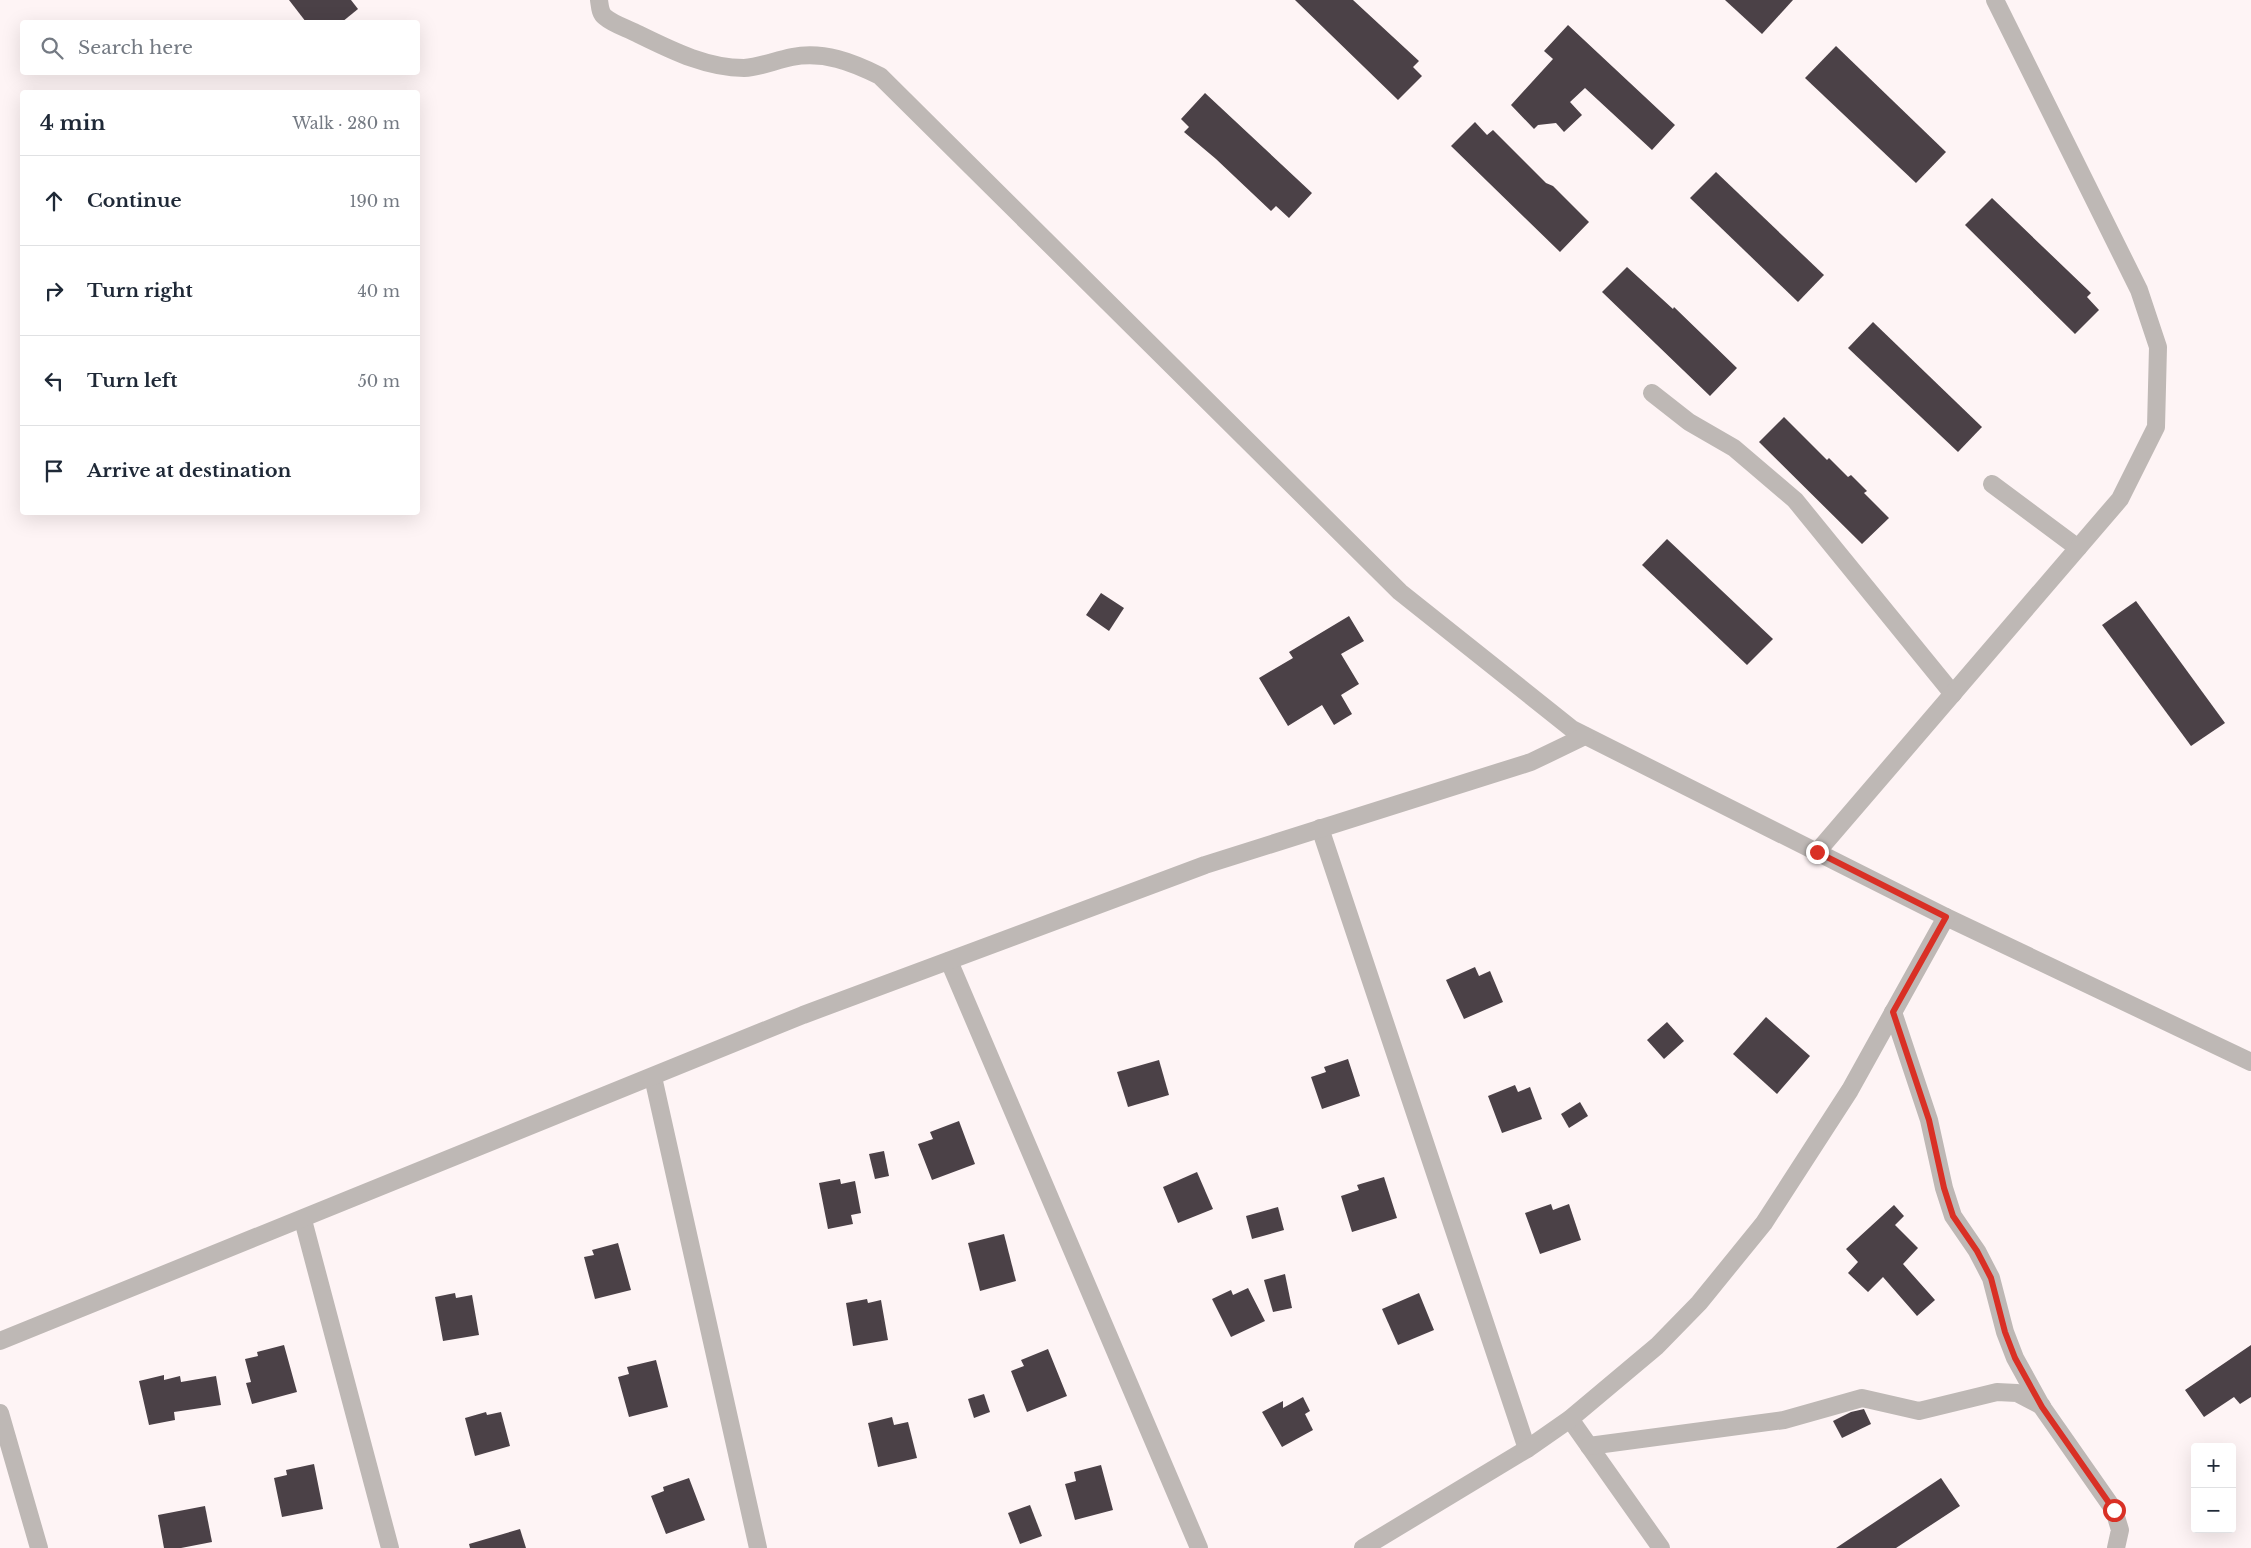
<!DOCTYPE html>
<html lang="en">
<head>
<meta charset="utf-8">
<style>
  body { margin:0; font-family:"Libre Baskerville",serif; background:#f6f6f7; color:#1f2937 }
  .controls { position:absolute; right:15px; bottom:15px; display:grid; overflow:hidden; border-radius:5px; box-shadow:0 5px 20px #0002 }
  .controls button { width:45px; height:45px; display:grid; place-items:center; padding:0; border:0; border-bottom:1px solid #e0e1e3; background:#fff; color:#1f2937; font:25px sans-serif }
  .stop { position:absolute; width:15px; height:15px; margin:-11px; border:4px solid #d93025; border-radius:50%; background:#fff }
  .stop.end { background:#d93025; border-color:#fff; box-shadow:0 1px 5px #0008 }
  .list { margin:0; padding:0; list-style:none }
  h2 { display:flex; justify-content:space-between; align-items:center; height:65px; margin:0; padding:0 20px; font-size:21px }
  h2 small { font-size:16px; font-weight:400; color:#747a83 }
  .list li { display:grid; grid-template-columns:32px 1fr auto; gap:15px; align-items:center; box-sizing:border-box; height:90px; padding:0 20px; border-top:1px solid #e0e1e3 }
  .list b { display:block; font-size:19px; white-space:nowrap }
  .list em { font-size:16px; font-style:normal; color:#747a83 }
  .icon { flex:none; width:28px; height:28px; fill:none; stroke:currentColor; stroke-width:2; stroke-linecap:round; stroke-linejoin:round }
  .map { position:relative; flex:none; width:2251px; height:1548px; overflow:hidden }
  .search { position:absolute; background:#fff; box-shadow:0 5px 20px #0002; left:20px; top:20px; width:400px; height:55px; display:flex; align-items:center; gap:12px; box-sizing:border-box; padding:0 18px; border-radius:5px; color:#747a83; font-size:19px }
  .panel { position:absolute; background:#fff; box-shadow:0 5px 20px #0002; left:20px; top:90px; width:400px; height:425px; border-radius:5px }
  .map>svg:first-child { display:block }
  .building { fill:#4b4147 }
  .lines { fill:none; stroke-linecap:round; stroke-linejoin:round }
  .street { stroke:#beb8b5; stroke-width:18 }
  .route { stroke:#d93025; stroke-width:6 }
</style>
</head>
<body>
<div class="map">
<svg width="2251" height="1548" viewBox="0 0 2251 1548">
  <rect width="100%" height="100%" fill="#fef4f5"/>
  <g class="building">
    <path d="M289,0H351L358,9L342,22H306Z"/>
    <path d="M1295,0H1353L1419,61L1413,67L1422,76L1398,100Z"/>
    <path d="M1725,0H1793L1762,34Z"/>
    <path d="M1568,25L1675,125L1652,150L1585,88L1570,102L1582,115L1564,132L1556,123L1538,125L1534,129L1511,105L1553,59L1544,51Z"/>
    <path d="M1836,46L1946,152L1916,183L1805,78Z"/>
    <path d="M1205,93L1312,193L1289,218L1276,206L1271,211L1216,159L1184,132L1189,127L1181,119Z"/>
    <path d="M1475,122L1487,135L1493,130L1546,183L1553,186L1589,222L1560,252L1451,146Z"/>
    <path d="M1716,172L1824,275L1798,302L1690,198Z"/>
    <path d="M1992,198L2091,293L2087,297L2099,310L2075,334L1965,225Z"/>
    <path d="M1627,267L1673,309L1674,307L1737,368L1710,396L1602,292Z"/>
    <path d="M1873,322L1982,427L1958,452L1848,348Z"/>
    <path d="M1784,417L1827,460L1829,458L1848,477L1851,475L1867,491L1864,493L1889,518L1862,544L1759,442Z"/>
    <path d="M1667,539L1773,639L1747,665L1642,565Z"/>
    <path d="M1101,593L1124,608L1109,631L1086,615Z"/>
    <path d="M2136,601L2225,723L2191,746L2102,625Z"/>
    <path d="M1349,616L1364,641L1341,654L1359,684L1341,695L1352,714L1334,725L1322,705L1288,726L1259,678L1293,658L1289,652Z"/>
    <path d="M1475,967L1479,976L1490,971L1503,1002L1464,1019L1446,980Z"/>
    <path d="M1766,1017L1810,1056L1777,1094L1733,1054Z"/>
    <path d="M1667,1022L1684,1041L1664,1059L1647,1040Z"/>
    <path d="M1348,1059L1360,1096L1322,1109L1311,1077L1326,1072L1324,1067Z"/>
    <path d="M1159,1060L1169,1095L1128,1107L1117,1072Z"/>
    <path d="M1515,1085L1518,1092L1530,1087L1542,1119L1502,1133L1488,1096Z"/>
    <path d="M1580,1102L1588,1116L1569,1128L1561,1114Z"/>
    <path d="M959,1121L975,1164L932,1180L918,1144L933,1139L930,1132Z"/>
    <path d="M884,1151L889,1176L875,1179L869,1154Z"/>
    <path d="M1197,1172L1213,1209L1178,1223L1163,1187Z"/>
    <path d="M1384,1177L1397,1218L1352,1232L1341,1196L1359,1190L1357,1185Z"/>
    <path d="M840,1179L841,1184L855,1181L861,1213L851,1215L853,1224L828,1229L819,1183Z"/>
    <path d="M1551,1204L1553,1210L1569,1204L1581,1240L1540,1254L1525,1213Z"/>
    <path d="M1894,1205L1904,1216L1895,1225L1918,1248L1903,1264L1935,1300L1917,1316L1883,1277L1868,1292L1848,1273L1858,1262L1846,1249Z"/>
    <path d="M1278,1207L1284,1230L1252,1239L1246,1216Z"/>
    <path d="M1004,1234L1016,1281L980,1291L968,1243Z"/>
    <path d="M618,1243L631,1290L595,1299L584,1257L594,1255L592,1250Z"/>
    <path d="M1285,1274L1292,1308L1273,1312L1264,1280Z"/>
    <path d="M1248,1288L1265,1321L1231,1337L1212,1299L1231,1290L1233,1295Z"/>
    <path d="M455,1293L456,1298L472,1295L479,1335L443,1341L435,1297Z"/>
    <path d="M1419,1293L1434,1330L1398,1345L1382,1309Z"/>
    <path d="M867,1299L868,1303L881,1300L888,1340L853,1346L846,1303Z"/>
    <path d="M284,1345L297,1392L252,1404L246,1383L251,1382L245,1359L258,1356L257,1352Z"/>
    <path d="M2251,1345V1397L2240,1404L2234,1397L2204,1417L2185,1390Z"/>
    <path d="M1048,1349L1067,1396L1027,1412L1011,1371L1024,1366L1021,1360Z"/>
    <path d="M656,1360L668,1407L629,1417L618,1377L629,1374L627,1367Z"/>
    <path d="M164,1375V1380L180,1376L181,1382L216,1376L221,1405L174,1412L175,1420L149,1425L139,1381Z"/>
    <path d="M984,1394L990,1412L974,1418L968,1399Z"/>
    <path d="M1303,1397L1310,1411L1305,1414L1313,1430L1282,1447L1262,1412L1283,1401V1408Z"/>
    <path d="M1864,1409L1871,1424L1842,1438L1833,1421L1851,1412Z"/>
    <path d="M486,1412L487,1415L501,1412L510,1446L475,1456L465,1418Z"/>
    <path d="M892,1417L894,1425L908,1422L917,1458L878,1467L868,1423Z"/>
    <path d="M314,1464L323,1509L282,1517L274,1478L287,1475L286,1470Z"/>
    <path d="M1101,1465L1113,1510L1075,1520L1065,1484L1076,1481L1074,1472Z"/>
    <path d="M689,1478L705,1520L666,1534L651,1496L664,1491L663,1487Z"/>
    <path d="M1941,1478L1960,1506L1896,1548H1836Z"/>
    <path d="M1030,1505L1042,1536L1020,1544L1008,1513Z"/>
    <path d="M205,1506L212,1542L181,1548H164L158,1515Z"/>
    <path d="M520,1529L526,1548H470L469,1544Z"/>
  </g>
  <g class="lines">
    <g class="street">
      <path d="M599,0C600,7 600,13 605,17C613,24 626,28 636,33C669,49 705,68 744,68C761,67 776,60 792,57C824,51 852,62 880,76L1400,592L1572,729L1946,917L2251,1062"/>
      <path d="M1652,393L1689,422L1734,448L1795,500L1953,694"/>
      <path d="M1992,484L2078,548"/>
      <path d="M1320,828L1527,1449"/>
      <path d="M1817,852L2120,499L2156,427L2158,347L2139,290L1995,0"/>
      <path d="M949,961L1199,1548"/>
      <path d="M1893,1012L1929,1120L1944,1188L1953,1216L1977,1251L1991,1278L2005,1332L2015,1358L2042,1407L2114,1510L2120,1530L2116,1548"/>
      <path d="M653,1077L758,1548"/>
      <path d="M303,1220L390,1548"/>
      <path d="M0,1341L803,1015L1205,865L1531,762L1585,736"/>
      <path d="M0,1413L39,1548"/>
      <path d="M1570,1419L1661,1548"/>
      <path d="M1589,1446L1784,1420L1862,1398L1919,1411L1997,1392L2017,1393L2042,1406"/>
      <path d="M1363,1548L1527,1449L1570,1419L1657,1346L1699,1303L1764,1223L1850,1090L1946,917"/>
    </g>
  </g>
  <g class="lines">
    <path class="route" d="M1817,852L1946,917L1893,1012L1929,1120L1944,1188L1953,1216L1977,1251L1991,1278L2005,1332L2015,1358L2042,1407L2114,1510"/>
  </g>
</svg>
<div class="controls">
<button>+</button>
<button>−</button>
</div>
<div class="stop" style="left:2114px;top:1510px"></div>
<div class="stop end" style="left:1817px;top:852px"></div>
<div class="search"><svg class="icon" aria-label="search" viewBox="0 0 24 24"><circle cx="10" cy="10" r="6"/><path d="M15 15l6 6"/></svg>Search here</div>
<section class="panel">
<h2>4 min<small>Walk · 280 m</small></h2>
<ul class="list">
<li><svg class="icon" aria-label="ahead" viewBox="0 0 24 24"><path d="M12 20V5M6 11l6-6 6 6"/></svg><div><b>Continue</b></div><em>190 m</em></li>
<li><svg class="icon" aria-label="right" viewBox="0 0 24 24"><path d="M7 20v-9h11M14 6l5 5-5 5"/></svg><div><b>Turn right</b></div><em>40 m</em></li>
<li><svg class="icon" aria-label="left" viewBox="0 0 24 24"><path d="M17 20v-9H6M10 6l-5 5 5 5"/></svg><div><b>Turn left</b></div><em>50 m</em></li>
<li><svg class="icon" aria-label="arrive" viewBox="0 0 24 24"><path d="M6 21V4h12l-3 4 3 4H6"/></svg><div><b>Arrive at destination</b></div></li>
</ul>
</section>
</div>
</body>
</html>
